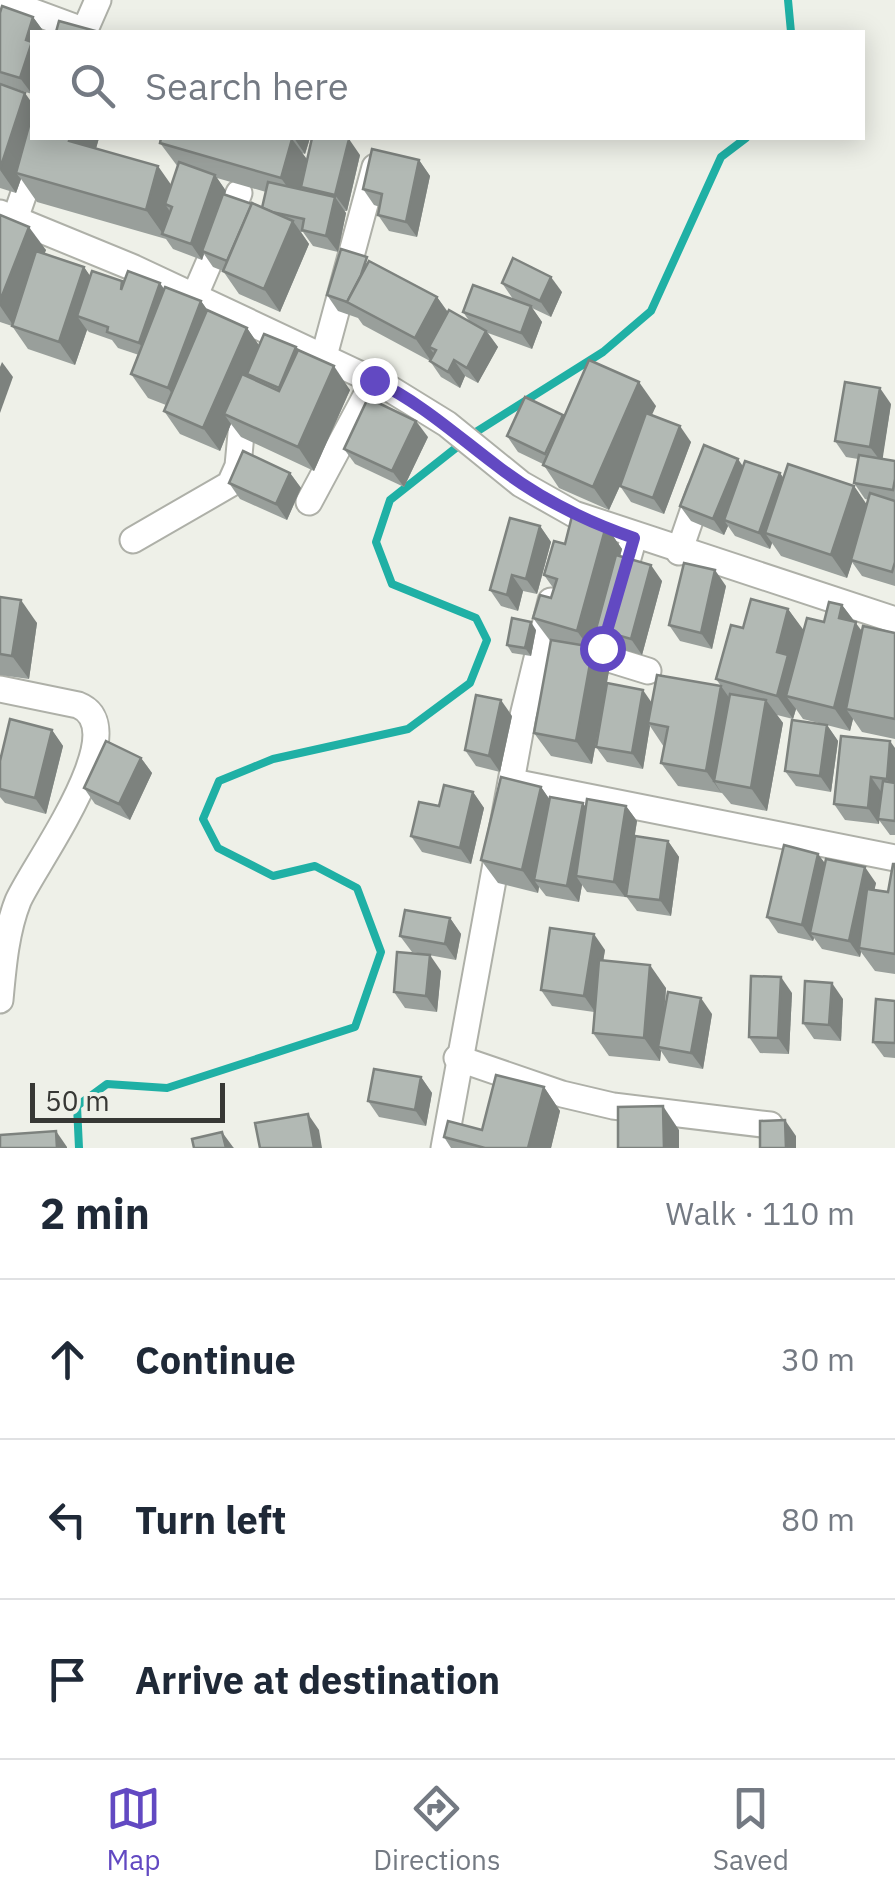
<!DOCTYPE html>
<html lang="en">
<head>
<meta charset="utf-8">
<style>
  body { margin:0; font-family:"IBM Plex Sans",sans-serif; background:#f2f2f3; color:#1f2937 }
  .scale { position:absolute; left:30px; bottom:25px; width:195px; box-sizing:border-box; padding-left:10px; border:5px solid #373835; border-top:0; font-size:28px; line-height:35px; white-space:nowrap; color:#373835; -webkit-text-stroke:8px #eef0e8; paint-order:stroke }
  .stop { position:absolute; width:30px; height:30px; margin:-22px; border:8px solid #6249c2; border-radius:50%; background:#fff }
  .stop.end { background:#6249c2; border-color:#fff; box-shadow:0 2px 10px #0008 }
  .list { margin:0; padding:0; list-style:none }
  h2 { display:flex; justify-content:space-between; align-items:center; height:130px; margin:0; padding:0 40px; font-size:42px }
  h2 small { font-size:32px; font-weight:400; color:#747a83 }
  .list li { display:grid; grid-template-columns:65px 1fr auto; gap:30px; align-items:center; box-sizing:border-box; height:160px; padding:0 40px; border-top:2px solid #e0e1e3 }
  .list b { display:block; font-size:38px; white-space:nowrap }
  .list em { font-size:32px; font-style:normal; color:#747a83 }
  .icon { flex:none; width:55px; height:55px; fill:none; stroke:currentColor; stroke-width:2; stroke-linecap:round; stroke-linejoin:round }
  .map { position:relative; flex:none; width:895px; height:1148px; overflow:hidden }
  .search { position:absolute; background:#fff; box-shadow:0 5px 25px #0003; left:30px; right:30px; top:30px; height:110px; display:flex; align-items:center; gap:25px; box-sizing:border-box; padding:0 35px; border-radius:0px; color:#747a83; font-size:38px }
  .sheet { height:610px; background:#fff }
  nav { display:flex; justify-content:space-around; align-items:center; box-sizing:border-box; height:140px; border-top:2px solid #e0e1e3; background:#fff; font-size:28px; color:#747a83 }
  nav a { display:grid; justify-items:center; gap:5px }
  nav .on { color:#6249c2 }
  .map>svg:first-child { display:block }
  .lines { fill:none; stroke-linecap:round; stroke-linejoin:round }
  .stream { stroke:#1fb0a5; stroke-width:8 }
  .minor-casing { stroke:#aeb0a8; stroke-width:29 }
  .minor { stroke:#fff; stroke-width:25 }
  .wall { fill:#999f9b; fill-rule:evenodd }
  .shaded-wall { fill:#7d827e }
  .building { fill:#b2b9b4; stroke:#7d827e; stroke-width:2.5 }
  .route { stroke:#6249c2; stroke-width:12 }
</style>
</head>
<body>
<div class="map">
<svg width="895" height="1148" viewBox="0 0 895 1148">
  <rect width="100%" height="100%" fill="#eef0e8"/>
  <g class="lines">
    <g class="stream">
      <path d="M788,0L791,32"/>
      <path d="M79,1148L77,1106L107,1084L167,1088L355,1027L381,952L357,888L315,866L273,876L218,848L203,819L219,781L273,759L408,729L470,683L487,640L476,618L392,584L376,542L390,500L476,432L603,352L651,311L721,157L746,138"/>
    </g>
    <defs>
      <g id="minor">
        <path d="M1,0L85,31"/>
        <path d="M84,32L98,0"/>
        <path d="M0,213L134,268L387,387L447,424L521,484L574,514L895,620"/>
        <path d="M15,219L43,138"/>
        <path d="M195,295L239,193"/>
        <path d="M324,356L375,167"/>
        <path d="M309,502L374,381"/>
        <path d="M634,537L602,648L606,658L648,671"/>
        <path d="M133,540L230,484L238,466L244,401"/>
        <path d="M679,552L700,491"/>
        <path d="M0,689L78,705C137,728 33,866 18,901C6,931 3,967 0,1000"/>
        <path d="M513,782L895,858"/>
        <path d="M457,1058L562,1094L613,1106L770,1125"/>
        <path d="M444,1148L523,716L551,601"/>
      </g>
    </defs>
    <use href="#minor" class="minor-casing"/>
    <use href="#minor" class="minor"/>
  </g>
  <g class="wall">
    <path d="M0,13L33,17L44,32H32V94L0,84Z"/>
    <path d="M0,84L32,138H99L96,148L171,185L178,167L160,143L161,138H310L305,154L302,153L307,160L360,155L347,211H344L346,213L338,252L313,246L303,232H301L309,244L280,312L239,294L223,271L213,267L204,254L202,260L173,249L166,239L37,202L21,179L16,193L0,188ZM217,178L266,192L262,208L225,195L226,191Z"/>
    <path d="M419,160L430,176L417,237L389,231L378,215L380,207L374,205L363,189Z"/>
    <path d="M0,215L46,250L44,254L84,267L90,277L164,289L201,301L208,311L247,328L259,346L296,347L350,390L314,471L241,437L231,424L220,451L180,434L164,411L166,405L148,398L131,374L139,355L118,348L112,340L89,332L87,330L75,365L28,349L12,326L0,322Z"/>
    <path d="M369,261L437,297L448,312L470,322L463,312L513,299L502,283L562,292L551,317L532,308L542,322L532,349L488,333L498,347L478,383L465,376L460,388L441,377L430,361L363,325L358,318L338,311L327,295Z"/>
    <path d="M891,404L882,459L895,461V586L862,576L852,562L847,578L781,556L772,543L770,549L735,536L728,526L724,535L691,521L680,506L743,467L780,473L783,478L854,486L867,506L869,500L865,499L854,483L858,459L846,457L835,441Z"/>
    <path d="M656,406L651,415L691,442L664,514L631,502L620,486L609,510L559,488L543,464L518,452L507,436L564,417Z"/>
    <path d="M428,437L404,487L355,464L344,449Z"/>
    <path d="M290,473L301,488L287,520L240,499L229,483Z"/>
    <path d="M540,526L551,542L537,594L523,591L518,611L501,606L490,590Z"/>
    <path d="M606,526L622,549L620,557L662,581L642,655L607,645L599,633L594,649L609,671L592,764L551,756L534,733L551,642L533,618L551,598L554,589L544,575L565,544Z"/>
    <path d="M726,586L712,649L680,641L669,625Z"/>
    <path d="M0,597L37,623L29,679L0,675Z"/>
    <path d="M842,605L862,631L895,633V739L862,732L853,719L850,731L803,719L796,709L793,719L777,715L783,723L767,811L731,804L722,793L678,786L661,763L664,747L650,726L643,769L607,762L596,747L721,686L716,679L743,628L788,609L803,631L824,622Z"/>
    <path d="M536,630L531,656L512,653L507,645Z"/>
    <path d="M512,716L500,772L476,766L465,750Z"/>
    <path d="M827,725L838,741L831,792L796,786L785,771Z"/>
    <path d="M52,730L63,746L46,814L5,803L0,797V761Z"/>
    <path d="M895,748V835H890L879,820V824L845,820L834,804Z"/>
    <path d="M141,758L152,773L130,820L95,804L84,788Z"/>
    <path d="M541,787L549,799L586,807L626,806L637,821L625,897L587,892L582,885L579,902L546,896L539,887L538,893L498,883L481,860Z"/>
    <path d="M473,792L484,808L471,864L422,852L411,836L439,806Z"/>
    <path d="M668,841L679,857L671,916L637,911L626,896Z"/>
    <path d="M818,854L825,864L876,883L874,890L888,892L895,864V974L875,971L861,952L860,957L822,949L814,938L813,941L778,933L767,917Z"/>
    <path d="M450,918L461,934L456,960L412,952L400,936Z"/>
    <path d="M605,950L603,961L666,988L665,1010L712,1014L703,1069L669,1063L661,1051L660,1061L609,1056L593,1033L594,1012L552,1006L541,990Z"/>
    <path d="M441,971L437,1012L405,1008L394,992Z"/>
    <path d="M792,993L789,1054L760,1053L749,1037Z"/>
    <path d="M843,999L841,1041L814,1039L803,1023Z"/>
    <path d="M895,1001V1058L884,1057L873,1042Z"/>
    <path d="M421,1077L432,1093L426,1126L379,1117L368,1101Z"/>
    <path d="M544,1087L560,1111L551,1148H451L444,1137L482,1130Z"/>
  </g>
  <g class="shaded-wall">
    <path d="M33,17L44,32H32V94L20,78L26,40Z"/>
    <path d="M25,93L32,103V138L16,173L21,179L16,193L0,170Z"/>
    <path d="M70,138H99L90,170L69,141Z"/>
    <path d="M294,138H310L305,154Z"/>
    <path d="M292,139L309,162L297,201L281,178Z"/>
    <path d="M349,139L360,155L347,211L335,195Z"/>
    <path d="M419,160L430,176L417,237L406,222Z"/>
    <path d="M158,166L179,196L165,204L173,216L163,234L146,210Z"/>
    <path d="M215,175L226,191L205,252L202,251L204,254L202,260L191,244Z"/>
    <path d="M335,197L346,213L338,252L326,236Z"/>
    <path d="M293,221L309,244L280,312L264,289Z"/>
    <path d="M29,227L46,250L15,328L0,306V301Z"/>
    <path d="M84,267L100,290L77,316L87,330L75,365L59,342Z"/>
    <path d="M551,277L562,292L551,317L540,301Z"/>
    <path d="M160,283L171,299L150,359L139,343Z"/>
    <path d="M437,297L453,320L429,347L435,355L431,361L415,338Z"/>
    <path d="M201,301L217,324L184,412L168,388Z"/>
    <path d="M531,306L542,322L532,349L521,333Z"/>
    <path d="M247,328L263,351L247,374L251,379L224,414L231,424L220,451L203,428Z"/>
    <path d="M486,331L498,347L478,383L467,368Z"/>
    <path d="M296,347L307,363L290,403L279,388Z"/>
    <path d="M454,360L465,376L460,388L448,372Z"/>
    <path d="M2,362L13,377L0,413V367Z"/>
    <path d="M334,366L350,390L314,471L298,447Z"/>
    <path d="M639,382L656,406L609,510L593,487Z"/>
    <path d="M880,388L891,404L882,463L870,447Z"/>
    <path d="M416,421L428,437L404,487L392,471Z"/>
    <path d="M680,426L691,442L664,514L653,498Z"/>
    <path d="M738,459L749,475L724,520L728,526L724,535L713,519Z"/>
    <path d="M290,473L301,488L287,520L276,504Z"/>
    <path d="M780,473L791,489L765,533L772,543L770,549L759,533Z"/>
    <path d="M854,486L870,509L847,578L831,555Z"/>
    <path d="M540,526L551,542L537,594L526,579Z"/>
    <path d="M606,526L622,549L600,630L596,629L599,633L594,649L609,671L592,764L576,741L592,652L577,631Z"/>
    <path d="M651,565L662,581L642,655L631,639Z"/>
    <path d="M715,570L726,586L712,649L701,633Z"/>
    <path d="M512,575L523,591L518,611L507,595Z"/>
    <path d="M21,600L37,623L29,679L12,656Z"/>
    <path d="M842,605L872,645L846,709L853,719L850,731L834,708L839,618Z"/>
    <path d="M788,609L805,632L786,696L796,709L793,719L777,696V652Z"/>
    <path d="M531,622L536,630L531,656L525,648Z"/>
    <path d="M721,686L737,709L714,781L722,794L706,771Z"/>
    <path d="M643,690L654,706L648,723L650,726L643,769L632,753Z"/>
    <path d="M501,700L512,716L500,772L489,756Z"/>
    <path d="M766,700L783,723L767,811L751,788Z"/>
    <path d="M827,725L838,741L831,792L820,776Z"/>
    <path d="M52,730L63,746L46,814L35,798Z"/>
    <path d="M890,741L895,748V791L887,779Z"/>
    <path d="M141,758L152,773L130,820L119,804Z"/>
    <path d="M871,777L882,793L879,824L868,808Z"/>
    <path d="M541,787L557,810L534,880L539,887L538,893L522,870Z"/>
    <path d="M473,792L484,808L471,864L460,848Z"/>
    <path d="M583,803L594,819L576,876L582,885L579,902L567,886Z"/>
    <path d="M626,806L637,821L625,897L614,882Z"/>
    <path d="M668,841L679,857L671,916L660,900Z"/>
    <path d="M818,854L830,870L810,933L814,938L813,941L802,925Z"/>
    <path d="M865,867L876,883L862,949L859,948L861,952L860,957L849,941Z"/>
    <path d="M450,918L461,934L456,960L445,944Z"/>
    <path d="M594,934L605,950L595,1012L584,996Z"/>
    <path d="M430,955L441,971L437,1012L426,996Z"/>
    <path d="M650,965L666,988L661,1048L658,1047L661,1051L660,1061L644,1038Z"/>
    <path d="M781,977L792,993L789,1054L778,1038Z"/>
    <path d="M832,983L843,999L841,1041L829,1025Z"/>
    <path d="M701,998L712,1014L703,1069L691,1053Z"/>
    <path d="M421,1077L432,1093L426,1126L415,1110Z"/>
    <path d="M544,1087L560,1111L551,1148H528Z"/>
    <path d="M663,1106L679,1130V1148H664Z"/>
    <path d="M308,1114L319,1130L322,1148H314Z"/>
    <path d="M785,1120L796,1136V1148H786Z"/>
    <path d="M56,1131L67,1147V1148H57Z"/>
    <path d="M222,1132L233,1147L234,1148H226Z"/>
  </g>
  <g class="building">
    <path d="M2,6L33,17L26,40L32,42L20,78L0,72V13Z"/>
    <path d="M59,21L99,32H56Z"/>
    <path d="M0,84L25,93L0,169Z"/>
    <path d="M32,115V138H70L69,141L158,166L146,210L16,173Z"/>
    <path d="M161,138H289L292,139L281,178L160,143Z"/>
    <path d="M312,138H343L349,139L335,195L301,187Z"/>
    <path d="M372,149L419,160L406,222L378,215L382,194L363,189Z"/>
    <path d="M179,162L215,175L191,244L162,234L172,207L165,204Z"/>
    <path d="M268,182L335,197L326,236L302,230L304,219L272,212L262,208Z"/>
    <path d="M223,194L252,204L227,261L202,251Z"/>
    <path d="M252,203L293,221L264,289L223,271Z"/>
    <path d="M0,215L29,227L0,301Z"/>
    <path d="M341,249L367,257L361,275L347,302L327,295Z"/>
    <path d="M36,251L84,267L59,342L12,326Z"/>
    <path d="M513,258L551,277L540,301L502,283Z"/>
    <path d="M369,261L437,297L415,338L347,302Z"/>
    <path d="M92,271L122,281L121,290L128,271L160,283L139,343L107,332L108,327L77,316Z"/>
    <path d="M473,285L531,306L521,333L463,312Z"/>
    <path d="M165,287L201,301L168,388L131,374Z"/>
    <path d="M207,310L247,328L203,428L164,411Z"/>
    <path d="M449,310L486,331L467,368L454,360L448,372L430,361L436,350L429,347Z"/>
    <path d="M264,334L296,347L279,388L247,374Z"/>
    <path d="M298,350L334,366L298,447L224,414L242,374L279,391Z"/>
    <path d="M589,360L639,382L593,487L543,465Z"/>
    <path d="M845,382L880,388L870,447L835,441Z"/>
    <path d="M525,397L563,415L545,454L507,436Z"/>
    <path d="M368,398L416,421L392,471L344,449Z"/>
    <path d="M646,413L680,426L653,498L620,486Z"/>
    <path d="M704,445L738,459L713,519L680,506Z"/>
    <path d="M243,451L290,473L276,504L229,483Z"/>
    <path d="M859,455L895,461V479L893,490L854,483Z"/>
    <path d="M745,461L780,473L759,533L724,520Z"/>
    <path d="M788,464L854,486L831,555L765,533Z"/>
    <path d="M870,493L895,501V562L892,572L851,560Z"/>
    <path d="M572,516L606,526L577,631L533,618L540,595L551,598L557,579L544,575L554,541L565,544Z"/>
    <path d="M510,518L540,526L526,579L512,575L507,595L490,590Z"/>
    <path d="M616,555L651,565L631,639L596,629Z"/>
    <path d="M684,563L715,570L701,633L669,625Z"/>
    <path d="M0,597L21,600L12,656L0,654Z"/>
    <path d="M751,599L788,609L777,652L788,655L777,696L716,679L731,625L743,628Z"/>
    <path d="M829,602L842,605L839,618L856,622L834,708L786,696L807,618L824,622Z"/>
    <path d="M512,618L531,622L525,648L507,645Z"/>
    <path d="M863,626L895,633V719L846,709Z"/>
    <path d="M551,640L593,647L576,741L534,733Z"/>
    <path d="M657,675L721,686L706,771L661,763L668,727L648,723Z"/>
    <path d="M607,683L643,690L632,753L596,747Z"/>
    <path d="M730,694L766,700L751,788L714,781Z"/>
    <path d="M476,695L501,700L489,756L465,750Z"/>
    <path d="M10,719L52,730L35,798L0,789V761Z"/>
    <path d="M792,720L827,725L820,776L785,771Z"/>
    <path d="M841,736L890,741L887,779L871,777L868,808L834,804Z"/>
    <path d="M106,741L141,758L119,804L84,788Z"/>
    <path d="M501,777L541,787L522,870L481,860Z"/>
    <path d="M883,781L895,783V821L878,819Z"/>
    <path d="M444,785L473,792L460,848L411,836L419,802L439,806Z"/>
    <path d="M550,797L583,803L567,886L534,880Z"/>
    <path d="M587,799L626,806L614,882L576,876Z"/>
    <path d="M635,836L668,841L660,900L626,896Z"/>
    <path d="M784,845L818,854L802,925L767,917Z"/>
    <path d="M826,859L865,867L849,941L810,933Z"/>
    <path d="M893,864H895V954L859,948L867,889L888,892Z"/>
    <path d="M405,910L450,918L445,944L400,936Z"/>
    <path d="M550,928L594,934L584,996L541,990Z"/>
    <path d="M397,952L430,955L426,996L394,992Z"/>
    <path d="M599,960L650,965L644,1038L593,1033Z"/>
    <path d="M751,976L781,977L778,1038L749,1037Z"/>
    <path d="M805,981L832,983L829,1025L803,1023Z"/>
    <path d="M668,992L701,998L691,1053L658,1047Z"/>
    <path d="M876,999L895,1001V1043L873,1042Z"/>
    <path d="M374,1069L421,1077L415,1110L368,1101Z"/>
    <path d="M496,1075L544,1087L528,1148H485L444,1137L448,1121L482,1130Z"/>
    <path d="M663,1106L664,1148H618V1107Z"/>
    <path d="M308,1114L314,1148H260L255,1123Z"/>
    <path d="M785,1120L786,1148H760V1121Z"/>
    <path d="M56,1131L57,1148H0V1135Z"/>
    <path d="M222,1132L226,1148H194L192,1139Z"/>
  </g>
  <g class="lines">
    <path class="route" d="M374,380C421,403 455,434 496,465C538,498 585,521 634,538L602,648"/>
  </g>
</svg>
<div class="scale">50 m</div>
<div class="stop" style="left:602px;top:648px"></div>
<div class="stop end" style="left:374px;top:380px"></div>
<div class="search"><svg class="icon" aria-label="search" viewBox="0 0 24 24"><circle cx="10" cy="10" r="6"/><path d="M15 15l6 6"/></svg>Search here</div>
</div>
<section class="sheet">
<h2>2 min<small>Walk · 110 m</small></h2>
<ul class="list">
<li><svg class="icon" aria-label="ahead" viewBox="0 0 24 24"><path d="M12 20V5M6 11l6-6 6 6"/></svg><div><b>Continue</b></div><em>30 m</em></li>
<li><svg class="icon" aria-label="left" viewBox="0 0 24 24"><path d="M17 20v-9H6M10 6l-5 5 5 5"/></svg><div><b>Turn left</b></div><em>80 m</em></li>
<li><svg class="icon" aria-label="arrive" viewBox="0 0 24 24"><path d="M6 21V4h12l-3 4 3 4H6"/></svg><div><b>Arrive at destination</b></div></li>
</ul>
</section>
<nav>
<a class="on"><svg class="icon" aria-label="map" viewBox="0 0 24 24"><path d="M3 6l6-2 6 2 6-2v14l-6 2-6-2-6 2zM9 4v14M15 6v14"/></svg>Map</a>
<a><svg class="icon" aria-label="directions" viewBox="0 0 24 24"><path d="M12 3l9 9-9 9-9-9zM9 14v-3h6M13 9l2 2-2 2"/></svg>Directions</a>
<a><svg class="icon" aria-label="saved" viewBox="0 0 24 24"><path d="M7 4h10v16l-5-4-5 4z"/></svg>Saved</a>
</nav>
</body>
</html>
